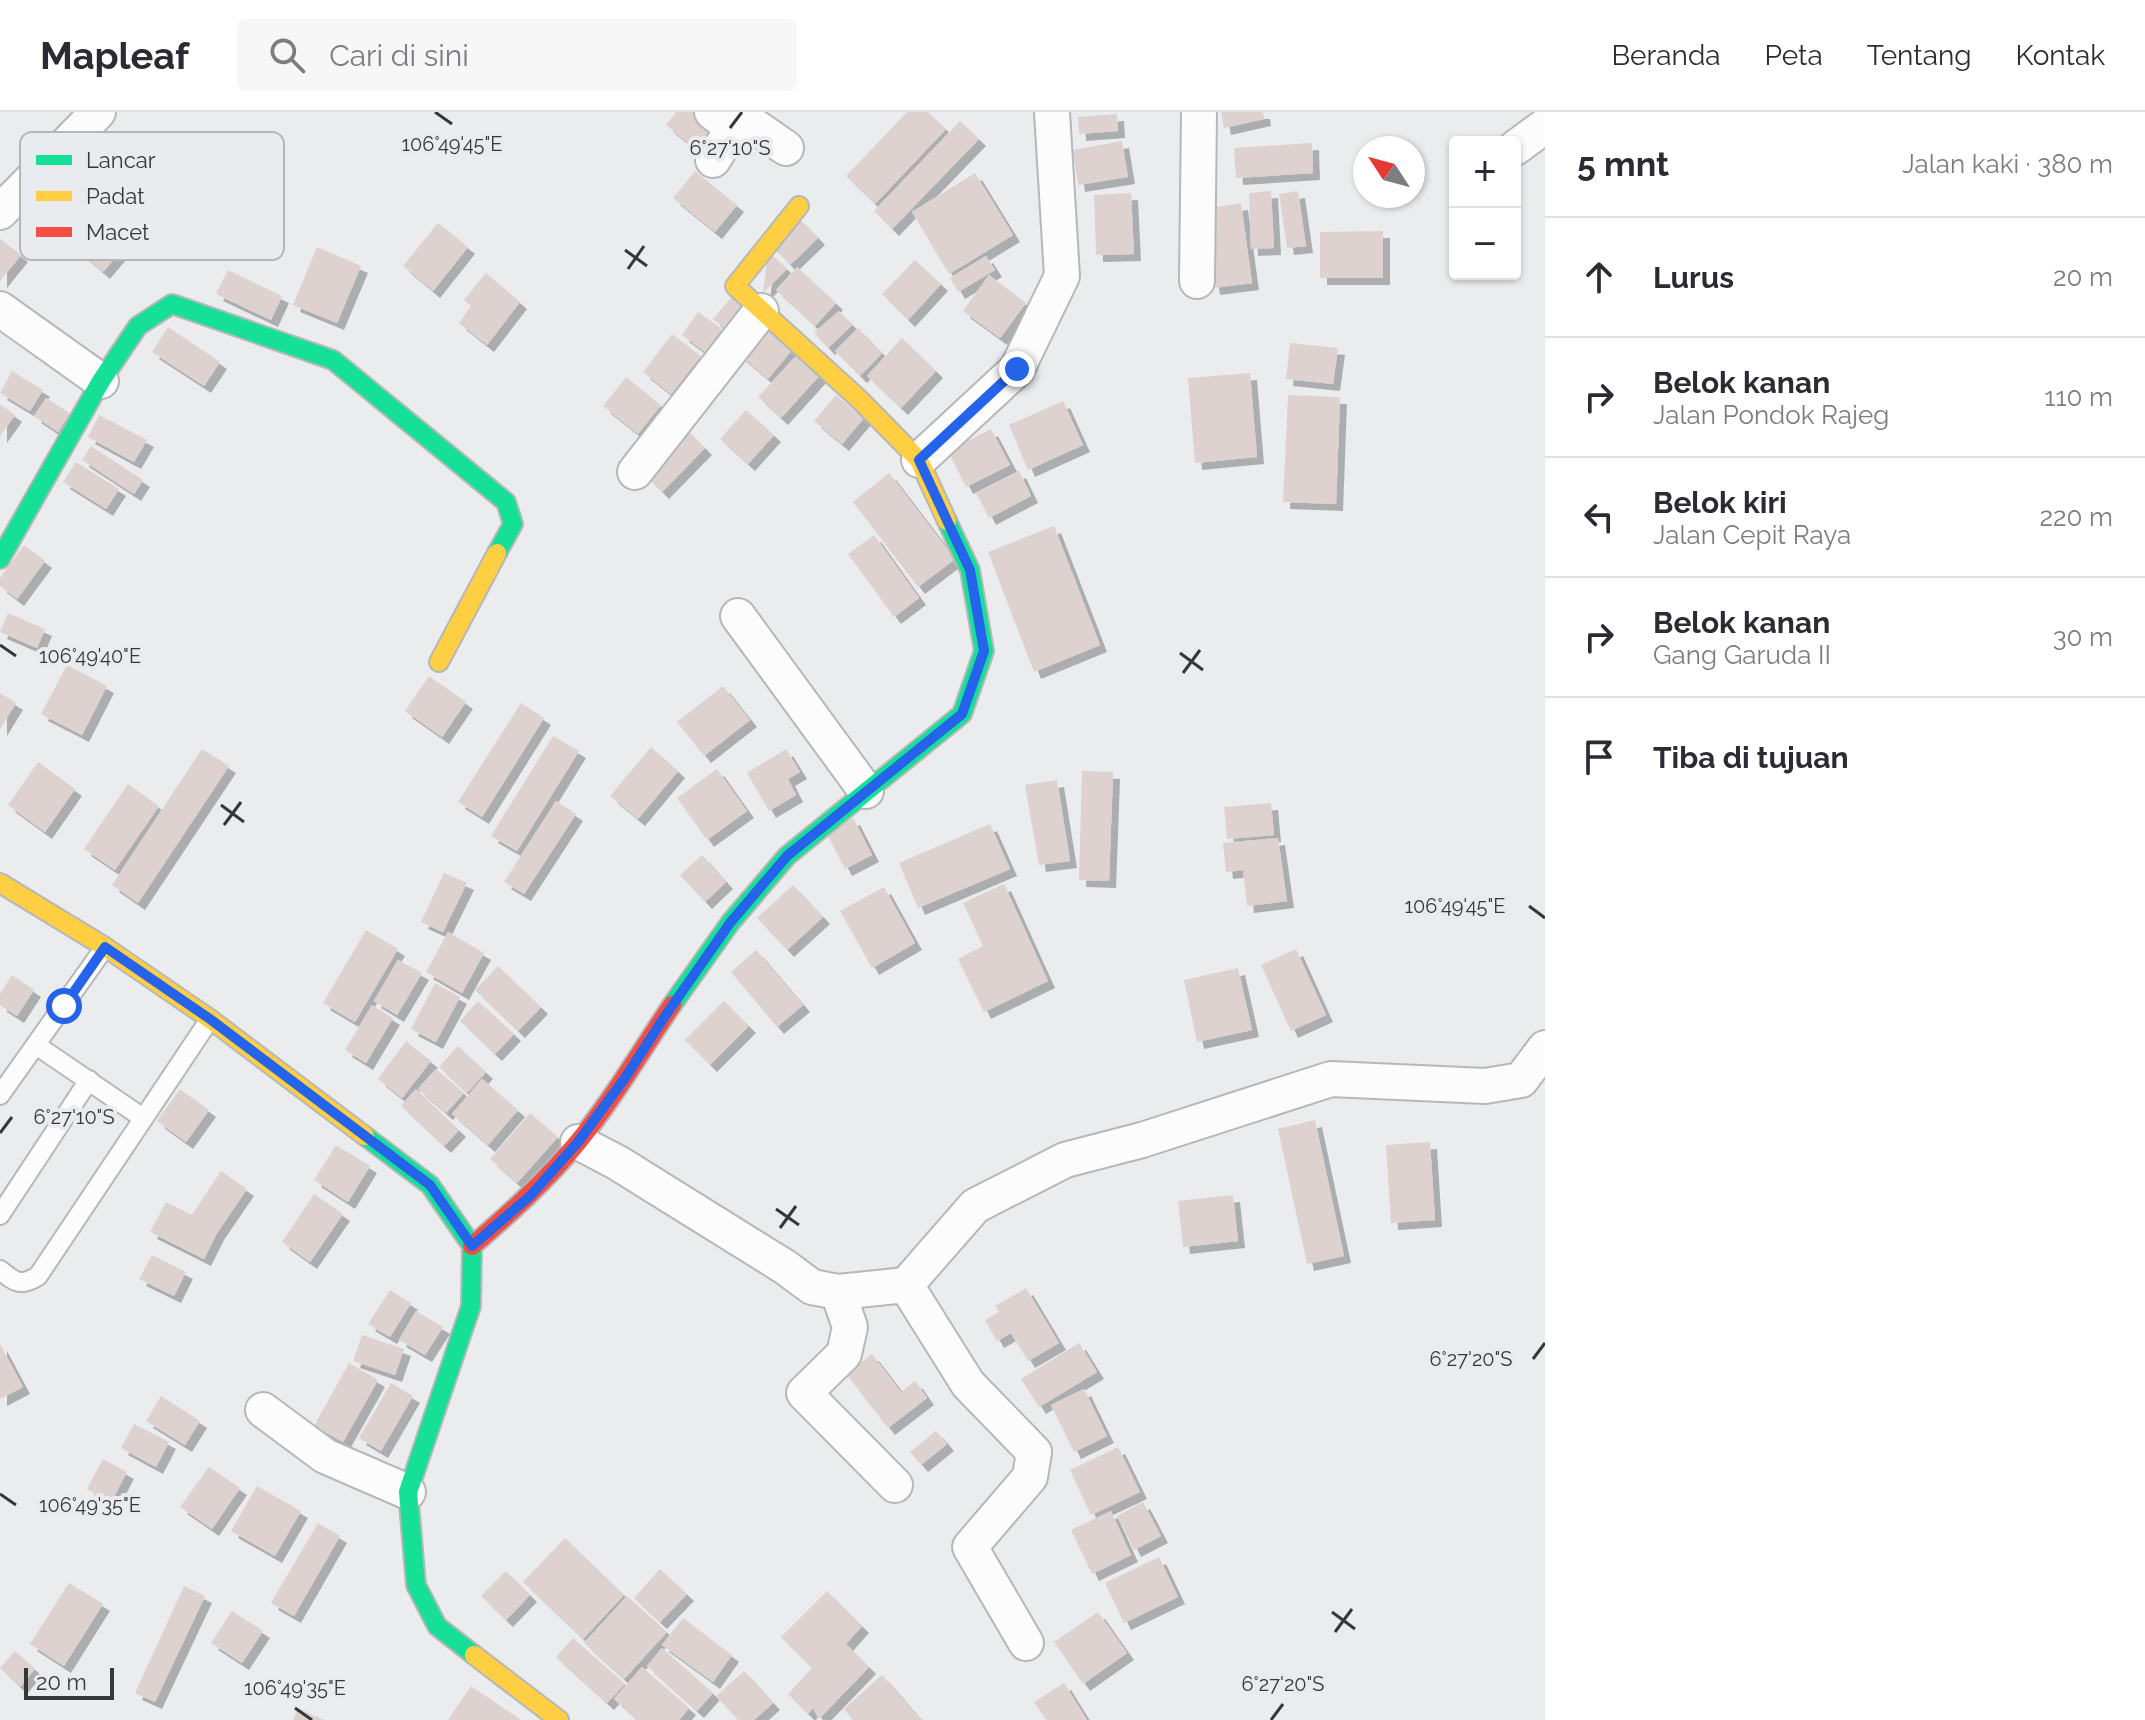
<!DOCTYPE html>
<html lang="id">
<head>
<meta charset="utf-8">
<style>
  body { margin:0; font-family:Raleway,sans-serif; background:#f7f7f7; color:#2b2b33 }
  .controls { position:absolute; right:24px; top:24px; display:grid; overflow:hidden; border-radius:8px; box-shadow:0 2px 6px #0004 }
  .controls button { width:72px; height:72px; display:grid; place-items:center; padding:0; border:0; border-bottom:2px solid #e1e1e2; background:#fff; color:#2b2b33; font:40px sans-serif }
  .compass { position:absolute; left:1353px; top:24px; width:72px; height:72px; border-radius:50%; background:#fff; box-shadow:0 2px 6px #0004; rotate:306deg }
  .scale { position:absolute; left:24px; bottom:20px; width:90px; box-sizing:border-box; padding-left:8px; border:4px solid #363738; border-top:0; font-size:22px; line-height:28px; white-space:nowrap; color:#363738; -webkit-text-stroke:6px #eaebef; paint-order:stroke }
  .stop { position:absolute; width:24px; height:24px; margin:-18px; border:6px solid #2563eb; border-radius:50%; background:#fff }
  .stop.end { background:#2563eb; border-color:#fff; box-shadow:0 2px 8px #0008 }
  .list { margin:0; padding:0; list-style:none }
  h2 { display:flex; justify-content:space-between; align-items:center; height:104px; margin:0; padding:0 32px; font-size:34px }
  h2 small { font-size:26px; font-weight:400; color:#7c7c81 }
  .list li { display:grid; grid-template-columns:52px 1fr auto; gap:24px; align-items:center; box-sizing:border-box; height:120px; padding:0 32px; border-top:2px solid #e1e1e2 }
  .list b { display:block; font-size:30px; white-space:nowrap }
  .list p { margin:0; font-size:26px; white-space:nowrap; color:#7c7c81 }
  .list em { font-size:26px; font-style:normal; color:#7c7c81 }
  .icon { flex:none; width:44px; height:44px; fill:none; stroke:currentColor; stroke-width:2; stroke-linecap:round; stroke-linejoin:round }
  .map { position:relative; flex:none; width:1545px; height:1608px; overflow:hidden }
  header { display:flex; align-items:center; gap:48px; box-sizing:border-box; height:112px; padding:0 40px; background:#fff; border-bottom:2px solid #e1e1e2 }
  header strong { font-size:38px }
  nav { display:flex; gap:44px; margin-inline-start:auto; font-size:28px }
  .search { width:560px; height:72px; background:#f7f7f7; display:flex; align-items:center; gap:20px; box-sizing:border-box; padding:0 28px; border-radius:8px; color:#7c7c81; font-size:30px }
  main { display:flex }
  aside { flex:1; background:#fff }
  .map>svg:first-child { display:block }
  .building { fill:#ddd2d0; filter:url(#shadow) }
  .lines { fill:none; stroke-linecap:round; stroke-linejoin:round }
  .lane-casing { stroke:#b6b7b8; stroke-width:22 }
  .street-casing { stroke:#b6b7b8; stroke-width:38 }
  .fast-casing { stroke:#b6b7b8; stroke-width:22 }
  .slow-casing { stroke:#b6b7b8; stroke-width:22 }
  .jam-casing { stroke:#b6b7b8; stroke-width:22 }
  .lane { stroke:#fcfcfc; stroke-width:18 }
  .street { stroke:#fcfcfc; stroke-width:34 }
  .fast { stroke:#16e098; stroke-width:18 }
  .slow { stroke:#ffcf43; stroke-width:18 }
  .jam { stroke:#f24e42; stroke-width:18 }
  .route { stroke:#2563eb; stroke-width:10 }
  .ticks { fill:none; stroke:#363738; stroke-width:3 }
  .key { fill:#eaebef; stroke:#b4b5b8; stroke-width:2 }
  .key-label { font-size:22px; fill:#363738 }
  .ticks-label { font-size:20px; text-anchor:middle; fill:#363738; stroke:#eaebef; stroke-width:8; stroke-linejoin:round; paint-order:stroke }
</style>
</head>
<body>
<header>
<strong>Mapleaf</strong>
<div class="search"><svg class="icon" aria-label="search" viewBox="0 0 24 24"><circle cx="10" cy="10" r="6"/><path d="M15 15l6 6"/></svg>Cari di sini</div>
<nav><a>Beranda</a><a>Peta</a><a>Tentang</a><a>Kontak</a></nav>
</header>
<main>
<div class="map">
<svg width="1545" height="1608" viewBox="0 0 1545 1608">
  <defs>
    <filter id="shadow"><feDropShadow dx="7" dy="7" stdDeviation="0" flood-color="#0004"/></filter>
  </defs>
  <rect width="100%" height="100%" fill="#ebecee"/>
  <g class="building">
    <path d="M676,0H696L719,18L700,41L666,13Z"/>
    <path d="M907,0H928L946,17L875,92L846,64Z"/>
    <path d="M1221,0H1263L1264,7L1224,16Z"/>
    <path d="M1117,2L1118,19L1079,22L1078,5Z"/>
    <path d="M960,9L979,27L892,117L874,99Z"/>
    <path d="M1122,29L1128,65L1078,73L1073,38Z"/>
    <path d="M1312,31L1313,61L1236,66L1234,36Z"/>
    <path d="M695,59L737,93L715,120L673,86Z"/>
    <path d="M124,60L161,91L103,160L67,129Z"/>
    <path d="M975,61L1013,123L949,162L912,100Z"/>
    <path d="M1271,79L1274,136L1251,137L1249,81Z"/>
    <path d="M1298,79L1306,134L1287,136L1279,82Z"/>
    <path d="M1131,81L1134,142L1096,143L1094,83Z"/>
    <path d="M1241,91L1252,171L1213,176L1202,97Z"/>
    <path d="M798,105L818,126L790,153L770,132Z"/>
    <path d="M438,111L468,135L433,179L403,154Z"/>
    <path d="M1383,119V166H1320V120Z"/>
    <path d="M0,127L21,143L0,169Z"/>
    <path d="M317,135L361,154L337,211L293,193Z"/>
    <path d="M768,139L787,157L763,181Z"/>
    <path d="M986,144L995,158L958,180L950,166Z"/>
    <path d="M915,148L941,172L908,208L882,182Z"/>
    <path d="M797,155L836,191L815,214L776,178Z"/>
    <path d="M228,158L282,184L271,208L216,182Z"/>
    <path d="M486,161L520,190L487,233L459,211L471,194L464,188Z"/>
    <path d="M989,163L1026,191L1000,226L963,199Z"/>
    <path d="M735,181L751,195L730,221L713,207Z"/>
    <path d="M839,199L852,213L828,236L814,221Z"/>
    <path d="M698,200L722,217L705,240L682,223Z"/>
    <path d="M761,213L791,239L768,267L737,241Z"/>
    <path d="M168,215L220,250L204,274L152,240Z"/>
    <path d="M858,216L882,241L860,264L835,239Z"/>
    <path d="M672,222L701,244L671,282L643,260Z"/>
    <path d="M902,226L936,259L901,296L867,264Z"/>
    <path d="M1290,231L1338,236L1333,272L1286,267Z"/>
    <path d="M797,243L820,263L781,306L758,285Z"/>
    <path d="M12,259L43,278L30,299L0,281Z"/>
    <path d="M1250,261L1257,345L1195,351L1188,266Z"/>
    <path d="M626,265L661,293L638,322L603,294Z"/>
    <path d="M836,283L864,306L842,332L814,309Z"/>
    <path d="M1288,283L1340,285L1336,392L1283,390Z"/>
    <path d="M46,286L70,301L58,320L34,304Z"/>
    <path d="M1063,289L1083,333L1028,358L1009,313Z"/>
    <path d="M0,292L15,303L0,324Z"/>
    <path d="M746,298L774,323L748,352L720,327Z"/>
    <path d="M99,303L147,328L134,350L88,325Z"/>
    <path d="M684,315L705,336L662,380L641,359Z"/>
    <path d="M991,317L1010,353L966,375L948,339Z"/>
    <path d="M91,334L143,368L134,382L82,348Z"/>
    <path d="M76,350L119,377L106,397L63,370Z"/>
    <path d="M1019,359L1031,384L989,406L976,381Z"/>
    <path d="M889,361L955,447L918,475L853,390Z"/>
    <path d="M1054,414L1100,533L1034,560L988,440Z"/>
    <path d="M874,423L919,486L894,505L848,442Z"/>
    <path d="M24,433L45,449L17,487L0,474V466Z"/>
    <path d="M8,501L45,517L37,536L0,520Z"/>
    <path d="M67,553L107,574L82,623L41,602Z"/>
    <path d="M429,564L466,590L442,625L405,599Z"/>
    <path d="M723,574L750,608L704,644L677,610Z"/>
    <path d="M0,581L16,591L0,617Z"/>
    <path d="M521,591L544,606L482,705L458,690Z"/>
    <path d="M553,624L579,639L517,739L491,724Z"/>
    <path d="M651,635L678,659L638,707L610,684Z"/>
    <path d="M202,637L229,654L138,791L112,773Z"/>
    <path d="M786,637L800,660L788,667L796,683L769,699L747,661Z"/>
    <path d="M38,650L75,677L45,720L8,693Z"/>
    <path d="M717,657L747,699L707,728L677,686Z"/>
    <path d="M1082,659L1113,660L1109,769L1079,768Z"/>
    <path d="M1057,668L1070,749L1039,753L1025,673Z"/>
    <path d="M128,672L159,694L115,758L84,737Z"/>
    <path d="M556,689L576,702L524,782L504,770Z"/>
    <path d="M1271,691L1274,723L1227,727L1224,695Z"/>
    <path d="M853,706L872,743L845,757L826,720Z"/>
    <path d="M990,712L1010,757L918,796L899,751Z"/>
    <path d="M1278,726L1287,789L1247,794L1243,758L1226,760L1223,731Z"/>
    <path d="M702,743L726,770L705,790L680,763Z"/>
    <path d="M444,761L467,771L443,820L421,810Z"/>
    <path d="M1004,772L1048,869L984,900L958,847L983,834L963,791Z"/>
    <path d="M793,773L823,805L787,838L757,806Z"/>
    <path d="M884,775L915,831L872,856L840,799Z"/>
    <path d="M366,818L398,837L355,910L323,891Z"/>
    <path d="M448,820L484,841L462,881L426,860Z"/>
    <path d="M1296,837L1326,903L1291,919L1261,853Z"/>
    <path d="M756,838L803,893L777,915L731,860Z"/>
    <path d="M398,848L422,861L397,903L374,889Z"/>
    <path d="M498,854L541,895L518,919L475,878Z"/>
    <path d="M1238,856L1252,918L1197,930L1184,868Z"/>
    <path d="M12,863L34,878L17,904L0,893V882Z"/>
    <path d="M435,871L460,885L436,930L411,917Z"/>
    <path d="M478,889L514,922L495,942L460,909Z"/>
    <path d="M724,889L749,914L710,953L685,928Z"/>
    <path d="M372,893L393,906L366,951L345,938Z"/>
    <path d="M406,929L431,949L402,986L378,967Z"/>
    <path d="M458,934L486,960L467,981L439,955Z"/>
    <path d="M436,957L464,981L446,1001L418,977Z"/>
    <path d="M482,967L518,998L488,1033L452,1002Z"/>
    <path d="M180,977L209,998L186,1030L157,1009Z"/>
    <path d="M416,977L459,1018L444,1034L401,994Z"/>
    <path d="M530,1001L558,1025L517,1071L490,1047Z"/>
    <path d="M1315,1008L1344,1144L1307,1152L1278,1017Z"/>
    <path d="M1430,1030L1435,1108L1391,1111L1386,1033Z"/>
    <path d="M336,1033L370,1054L348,1090L314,1068Z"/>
    <path d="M221,1059L247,1077L217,1121L204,1147L150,1120L166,1090L192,1103Z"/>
    <path d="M314,1082L343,1102L310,1150L282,1130Z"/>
    <path d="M1233,1083L1238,1129L1183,1135L1178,1089Z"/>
    <path d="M152,1143L186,1160L174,1184L139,1167Z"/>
    <path d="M1026,1176L1059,1231L1028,1249L1011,1221L997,1229L985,1208L999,1200L995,1194Z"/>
    <path d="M390,1178L411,1191L390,1225L368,1212Z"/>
    <path d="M416,1199L443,1215L425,1243L399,1228Z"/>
    <path d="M362,1223L404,1237L395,1263L353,1249Z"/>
    <path d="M1079,1231L1097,1260L1039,1295L1021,1267Z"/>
    <path d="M0,1232L23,1275L0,1287Z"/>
    <path d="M872,1242L901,1280L915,1269L927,1286L888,1316L846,1262Z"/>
    <path d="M349,1251L378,1268L343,1330L314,1314Z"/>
    <path d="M391,1271L413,1284L381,1339L359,1326Z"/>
    <path d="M1084,1277L1107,1324L1074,1340L1051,1293Z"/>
    <path d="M161,1284L200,1309L185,1333L146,1309Z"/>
    <path d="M134,1312L169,1330L156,1355L121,1336Z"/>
    <path d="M936,1319L947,1332L921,1353L910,1340Z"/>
    <path d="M1118,1335L1140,1380L1091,1403L1070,1358Z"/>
    <path d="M103,1347L127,1360L111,1390L87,1377Z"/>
    <path d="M209,1355L240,1376L212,1417L180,1395Z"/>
    <path d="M257,1374L301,1399L275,1444L231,1419Z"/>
    <path d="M1143,1390L1161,1424L1134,1438L1117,1404Z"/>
    <path d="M1111,1399L1131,1443L1092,1462L1071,1418Z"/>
    <path d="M318,1411L340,1424L294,1504L271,1491Z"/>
    <path d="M565,1426L624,1483L583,1527L523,1470Z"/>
    <path d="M1159,1445L1178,1485L1124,1511L1105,1471Z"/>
    <path d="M660,1457L687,1482L660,1510L634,1486Z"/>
    <path d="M506,1459L530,1483L506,1508L481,1484Z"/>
    <path d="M69,1471L103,1492L64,1554L30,1532Z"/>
    <path d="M184,1474L205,1484L155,1590L135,1581Z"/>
    <path d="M827,1479L862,1514L846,1532L869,1555L819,1607L813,1596L808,1602L788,1582L812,1556L781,1525Z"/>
    <path d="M627,1484L667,1520L624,1567L584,1531Z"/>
    <path d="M232,1499L263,1519L242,1551L211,1531Z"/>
    <path d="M1098,1500L1127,1541L1083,1572L1054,1530Z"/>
    <path d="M683,1506L732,1543L713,1570L662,1533Z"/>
    <path d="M573,1526L625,1572L607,1591L556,1545Z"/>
    <path d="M662,1536L713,1581L697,1599L647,1554Z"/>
    <path d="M15,1539L35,1557L20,1575L0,1556Z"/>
    <path d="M642,1555L689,1596L679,1608H638L614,1587Z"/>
    <path d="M744,1559L773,1591L754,1608H738L716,1584Z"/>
    <path d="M882,1563L921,1608H853L844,1597Z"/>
    <path d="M1064,1571L1087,1608H1046L1034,1590Z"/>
    <path d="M471,1574L521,1608H448Z"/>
    <path d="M298,1596L324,1608H293Z"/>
  </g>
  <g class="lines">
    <defs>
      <g id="lane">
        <path d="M36,933L143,1006"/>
        <path d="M0,983L105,835"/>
        <path d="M0,1103L89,968"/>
        <path d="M0,1158C15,1170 20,1175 38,1164L210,907"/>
      </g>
      <g id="street">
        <path d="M712,0L733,16L713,48"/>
        <path d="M734,0L786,36"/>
        <path d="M1515,36L1545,14"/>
        <path d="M0,100L98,0"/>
        <path d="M1197,169L1199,0"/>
        <path d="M0,197L101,269"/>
        <path d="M919,348L1017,257L1062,164L1052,0"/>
        <path d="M635,360L761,199"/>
        <path d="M738,504L866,679"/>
        <path d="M578,1030L618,1051L785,1155L812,1175L838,1180L906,1173L968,1272L1034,1340L1030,1365L970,1435L1026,1531"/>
        <path d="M906,1173L975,1094L1065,1048L1142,1028L1331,967L1485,974L1521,968L1545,936"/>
        <path d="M838,1180L850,1215L844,1242L804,1281L895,1373"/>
        <path d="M263,1298L325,1344L408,1380"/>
      </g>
      <g id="fast">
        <path d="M0,447L101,269L138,214L172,192L333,248L506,390L513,412L497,441"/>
        <path d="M672,893L730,811L787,744L962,602L984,539L970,458L947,409"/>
        <path d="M365,1024L430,1073L472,1134L471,1194L408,1380L416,1473L437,1514L474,1543"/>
      </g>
      <g id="slow">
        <path d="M799,94L735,174L860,288L919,348L947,409"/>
        <path d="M439,550L497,441"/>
        <path d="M0,771L105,835L210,907L365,1024"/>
        <path d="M474,1543L559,1608"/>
      </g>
      <path id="jam" d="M472,1134C510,1101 546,1069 578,1030C613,987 641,939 672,893"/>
    </defs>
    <use href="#lane" class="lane-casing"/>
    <use href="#street" class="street-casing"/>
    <use href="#fast" class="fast-casing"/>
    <use href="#slow" class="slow-casing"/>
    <use href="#jam" class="jam-casing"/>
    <use href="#lane" class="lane"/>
    <use href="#street" class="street"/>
    <use href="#fast" class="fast"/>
    <use href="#slow" class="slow"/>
    <use href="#jam" class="jam"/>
  </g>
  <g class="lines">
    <path class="route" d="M64,894L105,835L210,907L430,1073L472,1134L531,1083L578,1030L625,966L665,904L730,811L787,744L962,602L984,539L970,458L919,348L1017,257"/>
  </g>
  <path class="ticks" d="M435,0L452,12M730,16L742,0M625,138L647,154M628,157L644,134M0,533L16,544M1180,541L1203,558M1183,561L1200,538M221,693L244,710M224,713L241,690M1529,794L1545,806M0,1021L12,1005M776,1097L799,1113M780,1116L796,1094M1533,1247L1545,1231M0,1382L16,1393M1332,1500L1355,1517M1335,1520L1352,1497M295,1596L312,1608M1271,1608L1283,1592"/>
  <rect x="20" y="20" width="264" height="128" rx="12" class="key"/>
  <rect x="36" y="43" width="36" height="10" fill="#16e098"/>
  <rect x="36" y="79" width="36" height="10" fill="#ffcf43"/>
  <rect x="36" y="115" width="36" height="10" fill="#f24e42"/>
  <g class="key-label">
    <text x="86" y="56">Lancar</text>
    <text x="86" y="92">Padat</text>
    <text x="86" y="128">Macet</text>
  </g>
  <g class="ticks-label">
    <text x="452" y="39">106°49'45"E</text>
    <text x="730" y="43">6°27'10"S</text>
    <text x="90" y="551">106°49'40"E</text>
    <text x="1455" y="801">106°49'45"E</text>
    <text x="74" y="1012">6°27'10"S</text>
    <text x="1471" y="1254">6°27'20"S</text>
    <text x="90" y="1400">106°49'35"E</text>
    <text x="1283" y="1579">6°27'20"S</text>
    <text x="295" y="1583">106°49'35"E</text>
  </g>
</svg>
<div class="controls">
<button>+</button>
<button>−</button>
</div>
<svg class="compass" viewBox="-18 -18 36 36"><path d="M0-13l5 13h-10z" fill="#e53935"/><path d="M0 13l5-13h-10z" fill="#7c7c81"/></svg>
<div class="scale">20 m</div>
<div class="stop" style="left:64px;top:894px"></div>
<div class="stop end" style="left:1017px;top:257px"></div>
</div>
<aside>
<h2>5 mnt<small>Jalan kaki · 380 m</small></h2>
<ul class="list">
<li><svg class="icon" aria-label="ahead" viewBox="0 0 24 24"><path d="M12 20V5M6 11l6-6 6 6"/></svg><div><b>Lurus</b></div><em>20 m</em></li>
<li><svg class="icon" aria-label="right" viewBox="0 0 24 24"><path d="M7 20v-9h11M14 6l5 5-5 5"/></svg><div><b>Belok kanan</b><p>Jalan Pondok Rajeg</p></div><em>110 m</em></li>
<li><svg class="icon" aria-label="left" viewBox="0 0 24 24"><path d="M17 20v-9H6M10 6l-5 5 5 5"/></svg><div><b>Belok kiri</b><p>Jalan Cepit Raya</p></div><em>220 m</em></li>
<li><svg class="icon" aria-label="right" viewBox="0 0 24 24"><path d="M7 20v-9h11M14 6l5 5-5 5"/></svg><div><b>Belok kanan</b><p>Gang Garuda II</p></div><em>30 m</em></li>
<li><svg class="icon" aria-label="arrive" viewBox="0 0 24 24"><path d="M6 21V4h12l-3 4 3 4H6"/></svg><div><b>Tiba di tujuan</b></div></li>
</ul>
</aside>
</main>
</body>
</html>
